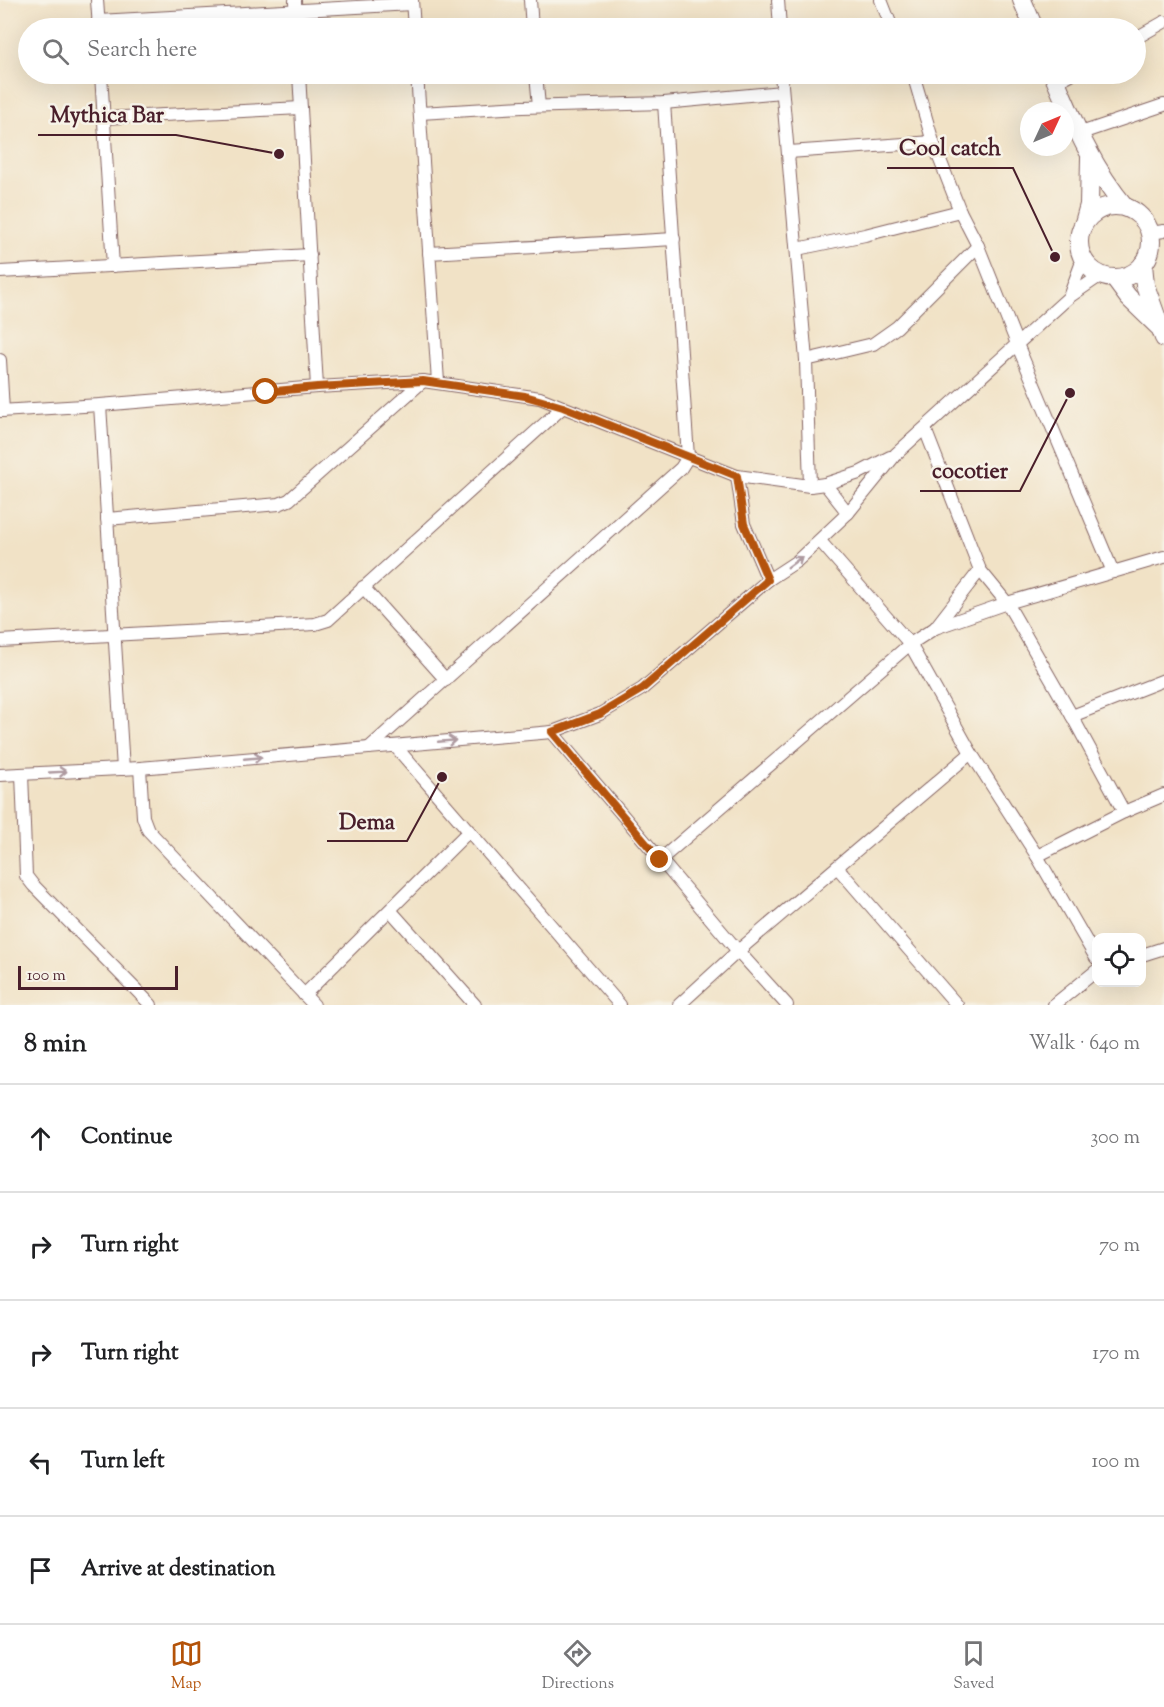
<!DOCTYPE html>
<html lang="en">
<head>
<meta charset="utf-8">
<style>
  body { margin:0; font-family:"Sorts Mill Goudy",serif; background:#f6f6f6; color:#202124 }
  .controls { position:absolute; right:18px; bottom:18px; display:grid; overflow:hidden; border-radius:12px; box-shadow:0 6px 24px #0002 }
  .controls button { width:54px; height:54px; display:grid; place-items:center; padding:0; border:0; border-bottom:2px solid #e0e0e0; background:#fff; color:#202124; font:30px sans-serif }
  .compass { position:absolute; left:1020px; top:102px; width:54px; height:54px; border-radius:50%; background:#fff; box-shadow:0 6px 24px #0002; rotate:46deg }
  .scale { position:absolute; left:18px; bottom:15px; width:160px; box-sizing:border-box; padding-left:6px; border:3px solid #4a1f2b; border-top:0; font-size:16px; line-height:21px; white-space:nowrap; color:#4a1f2b; -webkit-text-stroke:4px #f7f3e8; paint-order:stroke }
  .stop { position:absolute; width:18px; height:18px; margin:-14px; border:4px solid #b45309; border-radius:50%; background:#fff }
  .stop.end { background:#b45309; border-color:#fff; box-shadow:0 2px 6px #0008 }
  .list { margin:0; padding:0; list-style:none }
  h2 { display:flex; justify-content:space-between; align-items:center; height:78px; margin:0; padding:0 24px; font-size:26px }
  h2 small { font-size:20px; font-weight:400; color:#757577 }
  .list li { display:grid; grid-template-columns:39px 1fr auto; gap:18px; align-items:center; box-sizing:border-box; height:108px; padding:0 24px; border-top:2px solid #e0e0e0 }
  .list b { display:block; font-size:22px; white-space:nowrap }
  .list em { font-size:20px; font-style:normal; color:#757577 }
  .icon { flex:none; width:33px; height:33px; fill:none; stroke:currentColor; stroke-width:2; stroke-linecap:round; stroke-linejoin:round }
  .map { position:relative; flex:none; width:1164px; height:1005px; overflow:hidden }
  .search { position:absolute; background:#fff; box-shadow:0 6px 24px #0002; left:18px; right:18px; top:18px; height:66px; display:flex; align-items:center; gap:15px; box-sizing:border-box; padding:0 21px; border-radius:33px; color:#757577; font-size:22px }
  .sheet { height:618px; background:#fff }
  nav { display:flex; justify-content:space-around; align-items:center; box-sizing:border-box; height:84px; border-top:2px solid #e0e0e0; background:#fff; font-size:16px; color:#757577 }
  nav a { display:grid; justify-items:center; gap:3px }
  nav .on { color:#b45309 }
  .map>svg:first-child { display:block }
  .lines { fill:none; stroke-linecap:round; stroke-linejoin:round }
  .street-casing { stroke:#846361; stroke-width:14 }
  .secondary-casing { stroke:#846361; stroke-width:20 }
  .street { stroke:#fff; stroke-width:12 }
  .secondary { stroke:#fff; stroke-width:18 }
  .oneway { stroke:#ae9aa0 }
  .route { stroke:#b45309; stroke-width:8 }
  .leader { fill:none; stroke:#4a1f2b; stroke-width:2 }
  .callout-dot { fill:#4a1f2b; stroke:#f7f3e8; stroke-width:2 }
  .callout-label { font-size:22px; text-anchor:middle; font-weight:bold; fill:#4a1f2b; stroke:#f7f3e8; stroke-width:5; stroke-linejoin:round; paint-order:stroke }
</style>
</head>
<body>
<div class="map">
<svg width="1164" height="1005" viewBox="0 0 1164 1005">
  <rect width="100%" height="100%" fill="#f7f3e8"/>
  <filter id="ink" filterUnits="userSpaceOnUse"><feTurbulence type="fractalNoise" baseFrequency=".0167" numOctaves="2"/><feDisplacementMap in="SourceGraphic" scale="12" xChannelSelector="R" yChannelSelector="G"/><feConvolveMatrix kernelMatrix="1 2 1 2 8 2 1 2 1" color-interpolation-filters="sRGB"/></filter>
  <filter id="wash" filterUnits="userSpaceOnUse"><feTurbulence type="fractalNoise" baseFrequency=".008" numOctaves="4" result="noise"/><feDisplacementMap in="SourceGraphic" scale="24" xChannelSelector="R" yChannelSelector="G"/><feGaussianBlur stdDeviation="1.35" result="paint"/><feColorMatrix in="noise" values="0 0 0 0 0 0 0 0 0 0 0 0 0 0 0 0 0 1.4 0 .05"/><feComposite in="paint" operator="in"/></filter>
  <g filter="url(#wash)">
    <rect width="100%" height="100%" fill="#f1e2c6"/>
  </g>
  <g filter="url(#ink)">
    <g class="lines">
      <defs>
        <g id="street">
          <path d="M97,0L99,28"/>
          <path d="M295,0L296,28"/>
          <path d="M412,0L414,28"/>
          <path d="M530,0L532,28"/>
          <path d="M778,0L780,28"/>
          <path d="M881,0L892,28"/>
          <path d="M98,21L412,4"/>
          <path d="M1136,38L1164,22"/>
          <path d="M101,74L113,266"/>
          <path d="M299,74L317,387"/>
          <path d="M417,74L438,382"/>
          <path d="M536,74L539,106"/>
          <path d="M781,74L806,360L810,486"/>
          <path d="M913,74L933,142L960,211L978,246L1017,344L1113,572"/>
          <path d="M1056,82L1071,74"/>
          <path d="M420,113L522,107L664,103L782,92"/>
          <path d="M104,118L301,108"/>
          <path d="M1078,134L1164,105"/>
          <path d="M789,152L933,142"/>
          <path d="M1150,233L1164,231"/>
          <path d="M797,249L865,235L960,211"/>
          <path d="M429,253L674,239"/>
          <path d="M0,272L310,255"/>
          <path d="M1069,297L1083,259"/>
          <path d="M0,360L3,411"/>
          <path d="M806,360L873,344L897,327L978,246"/>
          <path d="M100,405L123,769"/>
          <path d="M0,411L100,405L317,387L423,381L540,398L737,476L810,486L825,484L859,473L890,457"/>
          <path d="M925,429L980,570L1007,603L1072,716L1124,812"/>
          <path d="M737,476L744,524L768,580"/>
          <path d="M825,484L848,513"/>
          <path d="M107,519L279,504L289,500L423,381"/>
          <path d="M820,541L910,644L971,753L1037,856L1096,958"/>
          <path d="M363,587L446,680"/>
          <path d="M935,628L980,570"/>
          <path d="M0,641L315,624L328,620L563,407"/>
          <path d="M1072,716L1164,680"/>
          <path d="M552,732L738,951L787,1005"/>
          <path d="M395,746L620,1005"/>
          <path d="M369,748L681,468L688,457L664,103"/>
          <path d="M140,768L143,817L148,830L314,1005"/>
          <path d="M22,774L26,876L33,885L151,1005"/>
          <path d="M0,775L140,768L552,732L600,714L642,689L768,580L797,561L848,513L896,454L1069,297L1101,275"/>
          <path d="M1037,856L1124,812L1164,795"/>
          <path d="M660,860L910,644L935,628L1007,603L1164,557"/>
          <path d="M837,867L957,1005"/>
          <path d="M390,910L475,1005"/>
          <path d="M1142,955L1164,948"/>
          <path d="M304,995L469,831"/>
          <path d="M679,1005L738,951L971,753"/>
          <path d="M1054,1005L1096,971"/>
        </g>
        <g id="secondary">
          <path d="M1022,0L1034,28"/>
          <path d="M1053,74C1073,121 1092,168 1126,208"/>
          <circle cx="1115" cy="242" r="36"/>
          <path d="M1084,223L1089,205L1090,158"/>
          <path d="M1143,264L1145,285L1164,338"/>
          <path d="M1114,278L1128,297L1158,326"/>
        </g>
      </defs>
      <use href="#street" class="street-casing"/>
      <use href="#secondary" class="secondary-casing"/>
      <use href="#street" class="street"/>
      <use href="#secondary" class="secondary"/>
    </g>
    <defs><path id="oneway-shaft" d="M-6 0H5M1.5-3L5.5 0L1.5 3" fill="none" stroke-width="1.6" stroke-linecap="round" stroke-linejoin="round" transform="scale(1.5)"/></defs>
    <g class="oneway">
      <use href="#oneway-shaft" transform="translate(795 562) rotate(-36)"/>
      <use href="#oneway-shaft" transform="translate(447 741) rotate(-5)"/>
      <use href="#oneway-shaft" transform="translate(253 758) rotate(-5)"/>
      <use href="#oneway-shaft" transform="translate(58 772) rotate(-3)"/>
    </g>
  </g>
  <g class="lines" filter="url(#ink)">
    <path class="route" d="M266,392L317,387L423,381L525,396L563,407L737,476L744,524L768,580L642,689L600,714L552,732L660,860"/>
  </g>
  <path class="leader" d="M279 154L176 135H38M1055 257L1013 168H887M1070 393L1020 491H920M442 777L407 841H327"/>
  <g class="callout-dot">
    <circle cx="279" cy="154" r="6"/>
    <circle cx="1055" cy="257" r="6"/>
    <circle cx="1070" cy="393" r="6"/>
    <circle cx="442" cy="777" r="6"/>
  </g>
  <g class="callout-label">
    <text x="107" y="122">Mythica Bar</text>
    <text x="950" y="155">Cool catch</text>
    <text x="970" y="478">cocotier</text>
    <text x="367" y="829">Dema</text>
  </g>
</svg>
<div class="controls">
<button><svg class="icon" aria-label="locate" viewBox="0 0 24 24"><circle cx="12" cy="12" r="6"/><path d="M12 2v4M12 18v4M2 12h4M18 12h4"/></svg></button>
</div>
<svg class="compass" viewBox="-18 -18 36 36"><path d="M0-13l5 13h-10z" fill="#e53935"/><path d="M0 13l5-13h-10z" fill="#757577"/></svg>
<div class="scale">100 m</div>
<div class="stop" style="left:266px;top:392px"></div>
<div class="stop end" style="left:660px;top:860px"></div>
<div class="search"><svg class="icon" aria-label="search" viewBox="0 0 24 24"><circle cx="10" cy="10" r="6"/><path d="M15 15l6 6"/></svg>Search here</div>
</div>
<section class="sheet">
<h2>8 min<small>Walk · 640 m</small></h2>
<ul class="list">
<li><svg class="icon" aria-label="ahead" viewBox="0 0 24 24"><path d="M12 20V5M6 11l6-6 6 6"/></svg><div><b>Continue</b></div><em>300 m</em></li>
<li><svg class="icon" aria-label="right" viewBox="0 0 24 24"><path d="M7 20v-9h11M14 6l5 5-5 5"/></svg><div><b>Turn right</b></div><em>70 m</em></li>
<li><svg class="icon" aria-label="right" viewBox="0 0 24 24"><path d="M7 20v-9h11M14 6l5 5-5 5"/></svg><div><b>Turn right</b></div><em>170 m</em></li>
<li><svg class="icon" aria-label="left" viewBox="0 0 24 24"><path d="M17 20v-9H6M10 6l-5 5 5 5"/></svg><div><b>Turn left</b></div><em>100 m</em></li>
<li><svg class="icon" aria-label="arrive" viewBox="0 0 24 24"><path d="M6 21V4h12l-3 4 3 4H6"/></svg><div><b>Arrive at destination</b></div></li>
</ul>
</section>
<nav>
<a class="on"><svg class="icon" aria-label="map" viewBox="0 0 24 24"><path d="M3 6l6-2 6 2 6-2v14l-6 2-6-2-6 2zM9 4v14M15 6v14"/></svg>Map</a>
<a><svg class="icon" aria-label="directions" viewBox="0 0 24 24"><path d="M12 3l9 9-9 9-9-9zM9 14v-3h6M13 9l2 2-2 2"/></svg>Directions</a>
<a><svg class="icon" aria-label="saved" viewBox="0 0 24 24"><path d="M7 4h10v16l-5-4-5 4z"/></svg>Saved</a>
</nav>
</body>
</html>
